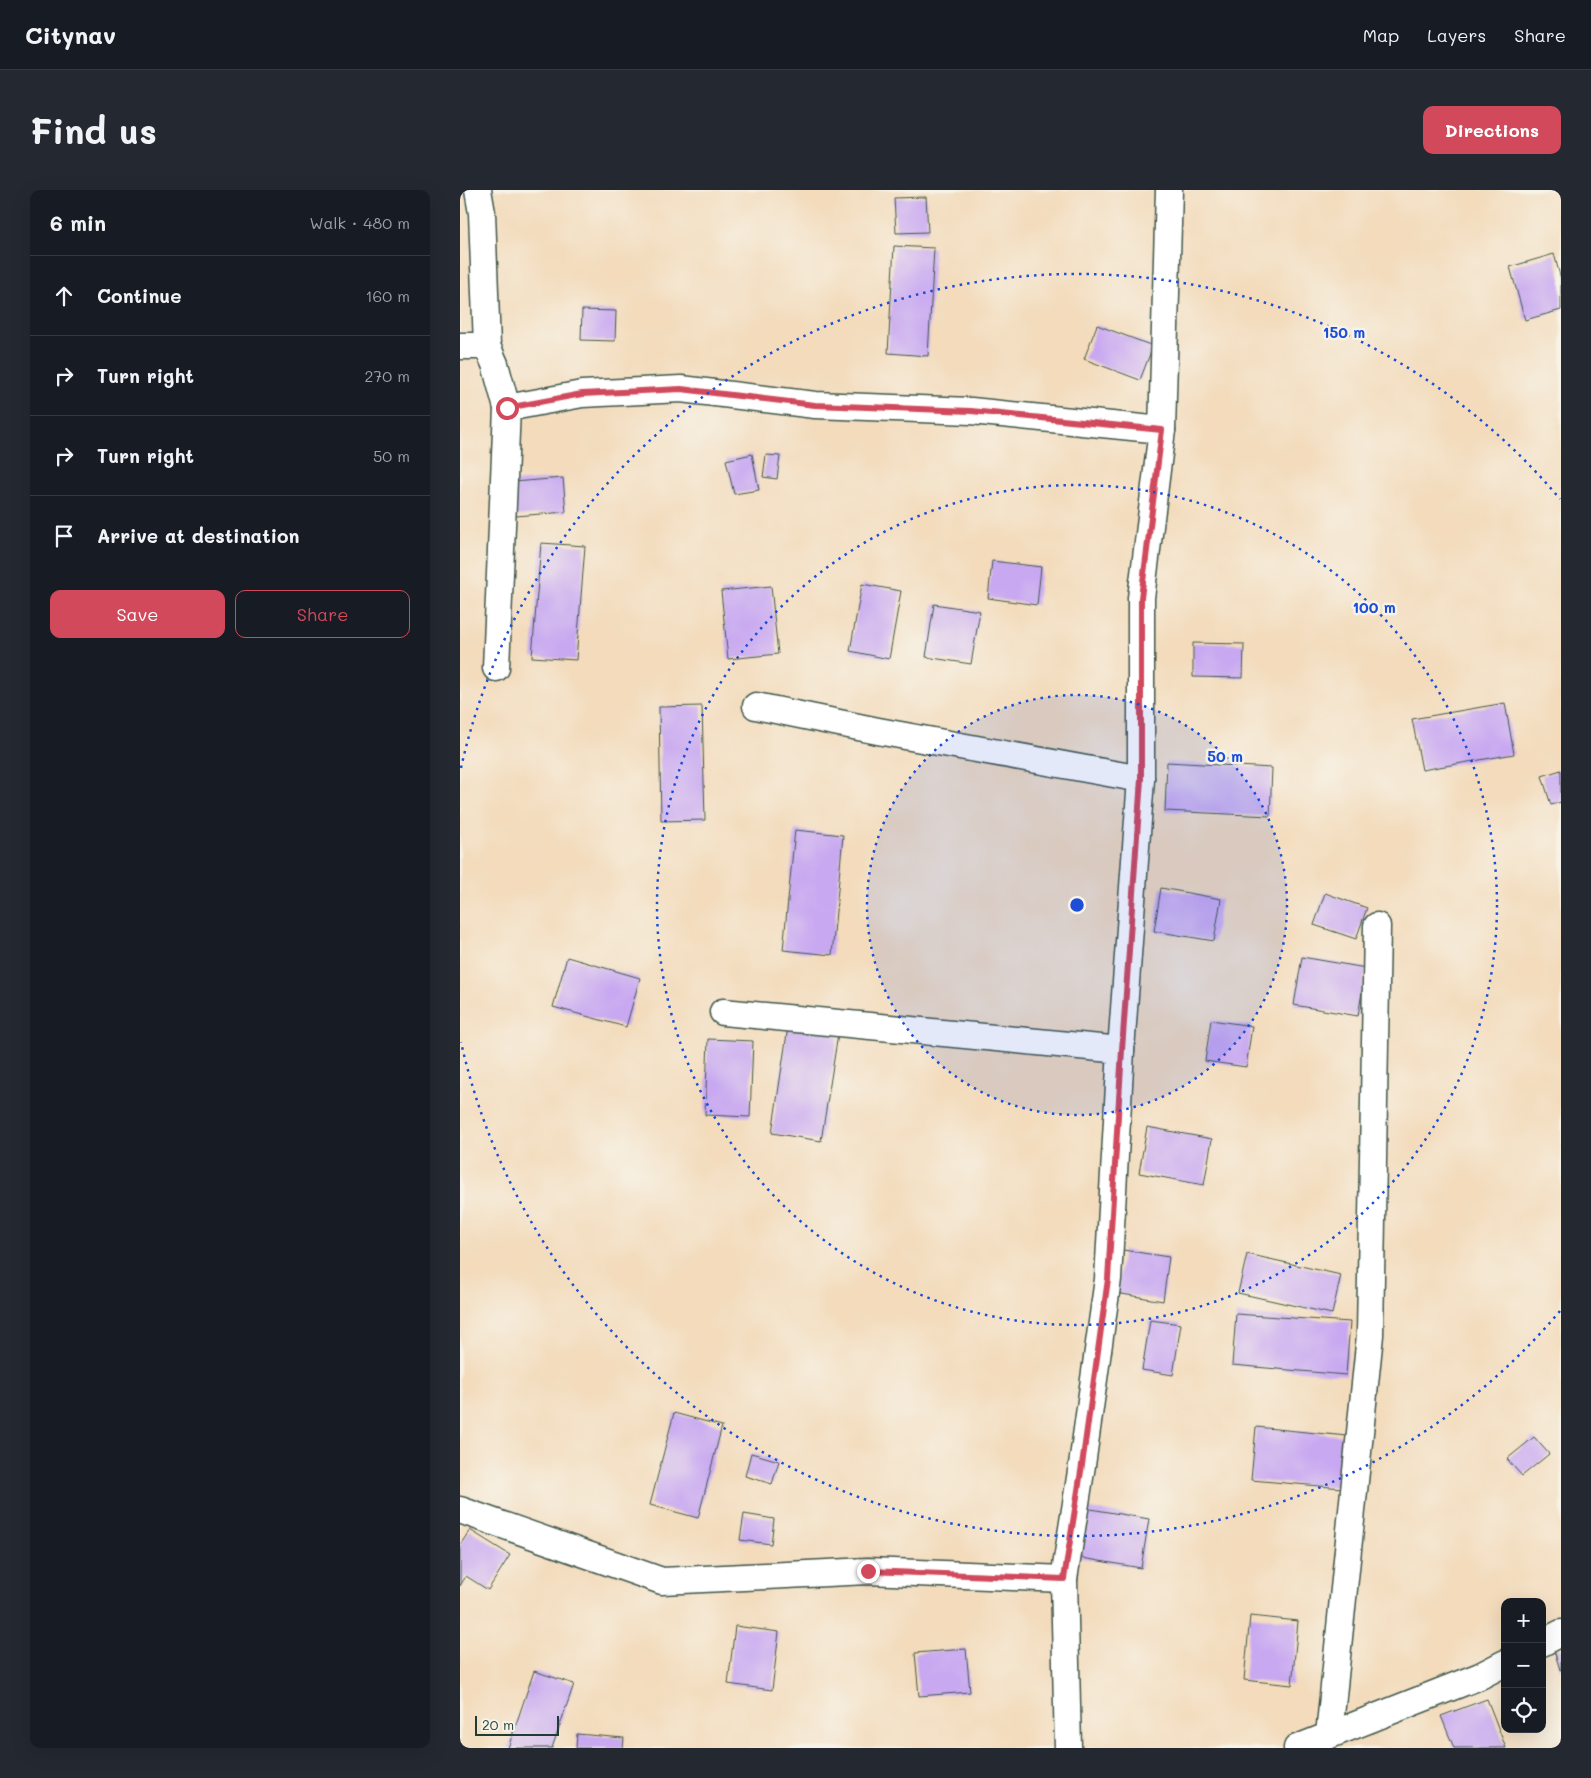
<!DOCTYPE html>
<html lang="en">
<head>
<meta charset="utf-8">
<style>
  body { margin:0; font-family:Mali,sans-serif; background:#242831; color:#f1f3f6 }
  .controls { position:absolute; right:15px; bottom:15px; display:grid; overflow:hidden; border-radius:10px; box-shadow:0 5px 20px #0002 }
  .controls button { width:45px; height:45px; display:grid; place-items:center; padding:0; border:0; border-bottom:1px solid #363941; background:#171b24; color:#f1f3f6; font:25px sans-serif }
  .scale { position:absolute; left:15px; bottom:12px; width:84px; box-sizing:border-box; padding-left:5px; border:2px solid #1f3d34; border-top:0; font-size:14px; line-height:18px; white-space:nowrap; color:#1f3d34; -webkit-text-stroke:4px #f7f3e8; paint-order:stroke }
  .stop { position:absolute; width:15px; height:15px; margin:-11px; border:4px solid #d1495b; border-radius:50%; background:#fff }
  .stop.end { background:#d1495b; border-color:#fff; box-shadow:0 1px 5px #0008 }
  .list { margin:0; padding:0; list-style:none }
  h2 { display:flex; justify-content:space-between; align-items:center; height:65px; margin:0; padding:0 20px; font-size:21px }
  h2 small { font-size:16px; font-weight:400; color:#9ea1a6 }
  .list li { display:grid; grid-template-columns:32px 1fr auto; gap:15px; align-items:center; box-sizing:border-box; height:80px; padding:0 20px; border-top:1px solid #363941 }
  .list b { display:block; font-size:19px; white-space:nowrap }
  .list em { font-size:16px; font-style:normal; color:#9ea1a6 }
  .actions { display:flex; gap:10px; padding:15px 20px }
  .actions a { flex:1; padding:11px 0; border:1px solid #d1495b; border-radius:10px; text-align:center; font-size:18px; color:#d1495b }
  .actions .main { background:#d1495b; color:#fff }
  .icon { flex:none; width:28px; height:28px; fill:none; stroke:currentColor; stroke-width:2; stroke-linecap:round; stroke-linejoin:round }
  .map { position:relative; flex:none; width:1101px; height:1558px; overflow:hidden; border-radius:10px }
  header { display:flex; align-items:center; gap:30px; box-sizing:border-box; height:70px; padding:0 25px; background:#171b24; border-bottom:1px solid #363941 }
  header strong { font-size:24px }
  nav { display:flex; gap:28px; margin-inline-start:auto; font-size:18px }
  .intro { display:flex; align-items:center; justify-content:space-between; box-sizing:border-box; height:120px; padding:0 30px }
  h1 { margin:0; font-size:35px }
  .button { padding:12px 22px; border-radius:10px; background:#d1495b; color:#fff; font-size:18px; font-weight:700 }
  main { display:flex; gap:30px; padding:0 30px }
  aside { flex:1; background:#171b24; border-radius:10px; box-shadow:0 5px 20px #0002 }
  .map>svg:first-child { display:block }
  .building { fill:#c8a8f1 }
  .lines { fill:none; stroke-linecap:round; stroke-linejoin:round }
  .minor-casing { stroke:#3f5548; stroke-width:29 }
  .minor { stroke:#fff; stroke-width:26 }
  .route { stroke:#d1495b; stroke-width:6 }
  .ring { fill:none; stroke:#1d4ed8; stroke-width:2.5; stroke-dasharray:2.5 5 }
  .centre { fill:#1d4ed8; stroke:#f7f3e8; stroke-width:2.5 }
  .ring-label { font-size:15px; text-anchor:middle; font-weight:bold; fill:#1d4ed8; stroke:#f7f3e8; stroke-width:5; stroke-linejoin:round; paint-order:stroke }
</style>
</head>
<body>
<header>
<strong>Citynav</strong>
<nav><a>Map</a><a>Layers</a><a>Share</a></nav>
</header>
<div class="intro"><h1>Find us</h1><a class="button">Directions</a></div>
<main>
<aside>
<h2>6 min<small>Walk · 480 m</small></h2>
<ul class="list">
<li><svg class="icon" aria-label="ahead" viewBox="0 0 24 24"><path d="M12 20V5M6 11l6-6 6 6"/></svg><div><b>Continue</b></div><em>160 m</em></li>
<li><svg class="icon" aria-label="right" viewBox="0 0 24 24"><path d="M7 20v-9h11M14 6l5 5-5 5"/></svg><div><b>Turn right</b></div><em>270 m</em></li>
<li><svg class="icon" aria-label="right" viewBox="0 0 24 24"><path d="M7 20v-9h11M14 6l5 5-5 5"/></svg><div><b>Turn right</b></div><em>50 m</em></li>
<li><svg class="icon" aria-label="arrive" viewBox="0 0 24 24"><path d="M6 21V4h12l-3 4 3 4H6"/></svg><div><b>Arrive at destination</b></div></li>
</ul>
<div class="actions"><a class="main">Save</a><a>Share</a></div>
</aside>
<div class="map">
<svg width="1101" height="1558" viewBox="0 0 1101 1558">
  <rect width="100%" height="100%" fill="#f7f3e8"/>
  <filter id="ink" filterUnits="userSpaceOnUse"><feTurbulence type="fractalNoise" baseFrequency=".02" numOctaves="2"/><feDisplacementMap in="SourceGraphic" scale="10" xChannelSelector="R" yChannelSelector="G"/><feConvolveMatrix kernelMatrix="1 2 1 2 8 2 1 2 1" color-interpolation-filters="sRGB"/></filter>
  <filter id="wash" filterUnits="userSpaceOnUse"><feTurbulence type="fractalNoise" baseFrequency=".0096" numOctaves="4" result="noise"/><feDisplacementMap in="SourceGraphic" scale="20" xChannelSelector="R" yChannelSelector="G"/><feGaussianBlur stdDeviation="1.12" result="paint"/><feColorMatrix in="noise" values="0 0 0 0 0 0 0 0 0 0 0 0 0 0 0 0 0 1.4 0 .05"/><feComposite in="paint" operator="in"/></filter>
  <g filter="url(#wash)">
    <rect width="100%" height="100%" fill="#f3dbbc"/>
    <g id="blocks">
      <g class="building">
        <path d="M466,7L468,42L436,43L434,8Z"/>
        <path d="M434,56L474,58L468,166L428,163Z"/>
        <path d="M1094,64L1101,89V120L1065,130L1050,77Z"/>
        <path d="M122,120L156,121L155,151L121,150Z"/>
        <path d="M637,135L693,156L680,190L624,169Z"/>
        <path d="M292,264L299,300L274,304L266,270Z"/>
        <path d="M306,265L320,266L317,289L303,287Z"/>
        <path d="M103,288L106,322L56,326L53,292Z"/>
        <path d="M81,353L125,356L116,470L72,467Z"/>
        <path d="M532,371L581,377L577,415L528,408Z"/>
        <path d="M402,394L441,401L429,469L390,461Z"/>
        <path d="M311,396L318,464L268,469L261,401Z"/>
        <path d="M474,414L520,421L511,474L466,467Z"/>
        <path d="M733,453L784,454L783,488L733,487Z"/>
        <path d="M1045,513L1054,564L962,580L952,529Z"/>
        <path d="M242,516L245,630L201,631L199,517Z"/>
        <path d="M707,572L812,578L810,626L705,621Z"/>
        <path d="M1101,580V612L1091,615L1082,586Z"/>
        <path d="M335,640L383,645L372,765L323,760Z"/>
        <path d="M701,698L761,709L754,751L694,741Z"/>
        <path d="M865,703L907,718L896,749L854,735Z"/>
        <path d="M107,767L180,788L166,837L93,817Z"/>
        <path d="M842,767L906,778L898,826L834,815Z"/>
        <path d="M329,830L379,838L361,951L312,943Z"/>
        <path d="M751,830L792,836L786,877L745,871Z"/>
        <path d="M248,849L293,851L290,927L245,925Z"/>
        <path d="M687,937L752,949L744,995L679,983Z"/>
        <path d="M663,1060L709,1067L703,1111L656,1103Z"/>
        <path d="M787,1064L881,1085L872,1124L778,1103Z"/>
        <path d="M776,1124L890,1132L886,1185L772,1175Z"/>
        <path d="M690,1130L721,1134L713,1185L682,1180Z"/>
        <path d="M214,1223L262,1236L238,1328L190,1315Z"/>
        <path d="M796,1237L887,1246L882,1298L791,1290Z"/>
        <path d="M1074,1247L1089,1264L1062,1286L1047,1269Z"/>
        <path d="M291,1263L319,1271L312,1294L285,1286Z"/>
        <path d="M625,1318L689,1329L681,1378L616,1367Z"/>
        <path d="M284,1324L314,1329L311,1354L280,1350Z"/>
        <path d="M10,1340L50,1365L28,1400L6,1386L0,1396V1355Z"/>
        <path d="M790,1426L838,1431L832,1495L784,1490Z"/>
        <path d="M275,1436L319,1442L312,1500L268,1494Z"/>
        <path d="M1101,1458V1480H1100L1094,1460Z"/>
        <path d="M506,1459L510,1502L459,1506L455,1463Z"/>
        <path d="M74,1481L114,1494L92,1558H48Z"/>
        <path d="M1027,1509L1046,1558H994L981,1526Z"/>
        <path d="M117,1544L164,1548L163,1558H116Z"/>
      </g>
    </g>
  </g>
  <g filter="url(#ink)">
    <use href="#blocks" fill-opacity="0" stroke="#3f5548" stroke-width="1"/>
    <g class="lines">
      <defs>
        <g id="minor">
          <path d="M18,0L22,23L27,156"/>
          <path d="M0,156H27L35,174L47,218L36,478"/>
          <path d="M47,218L122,204L221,199L355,215L511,221L702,240"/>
          <path d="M296,516L418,541L681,589"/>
          <path d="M263,822L661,860"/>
          <path d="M0,1320L202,1391L408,1381L604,1389"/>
          <path d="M1082,1453L1101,1443"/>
          <path d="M869,1545L910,1145L917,736"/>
          <path d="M608,1558L604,1389L622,1275L648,1089L661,860L681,589V408L702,240L709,0"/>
          <path d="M837,1558L1020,1486L1045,1473"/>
        </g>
      </defs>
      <use href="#minor" class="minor-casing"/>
      <use href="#minor" class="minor"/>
    </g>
  </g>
  <g class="lines" filter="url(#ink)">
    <path class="route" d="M47,218L122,204L221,199L355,215L511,221L702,240L681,408V589L662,860L648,1089L622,1275L604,1389L408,1381"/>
  </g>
  <circle cx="617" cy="715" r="210" fill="#1d4ed8" fill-opacity=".12"/>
  <g class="ring">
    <circle cx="617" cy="715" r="210"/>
    <circle cx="617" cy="715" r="420"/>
    <path d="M1100 1121A631 631 0 0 1 1 852M1 578A631 631 0 0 1 1100 309"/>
  </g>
  <circle cx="617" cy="715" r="8" class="centre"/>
  <g class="ring-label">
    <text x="884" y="148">150 m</text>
    <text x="914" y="423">100 m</text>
    <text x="765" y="572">50 m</text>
  </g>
</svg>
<div class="controls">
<button>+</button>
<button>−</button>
<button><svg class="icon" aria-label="locate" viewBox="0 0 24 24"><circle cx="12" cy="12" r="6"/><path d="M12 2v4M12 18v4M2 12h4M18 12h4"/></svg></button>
</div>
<div class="scale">20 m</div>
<div class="stop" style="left:47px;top:218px"></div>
<div class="stop end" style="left:408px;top:1381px"></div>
</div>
</main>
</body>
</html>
